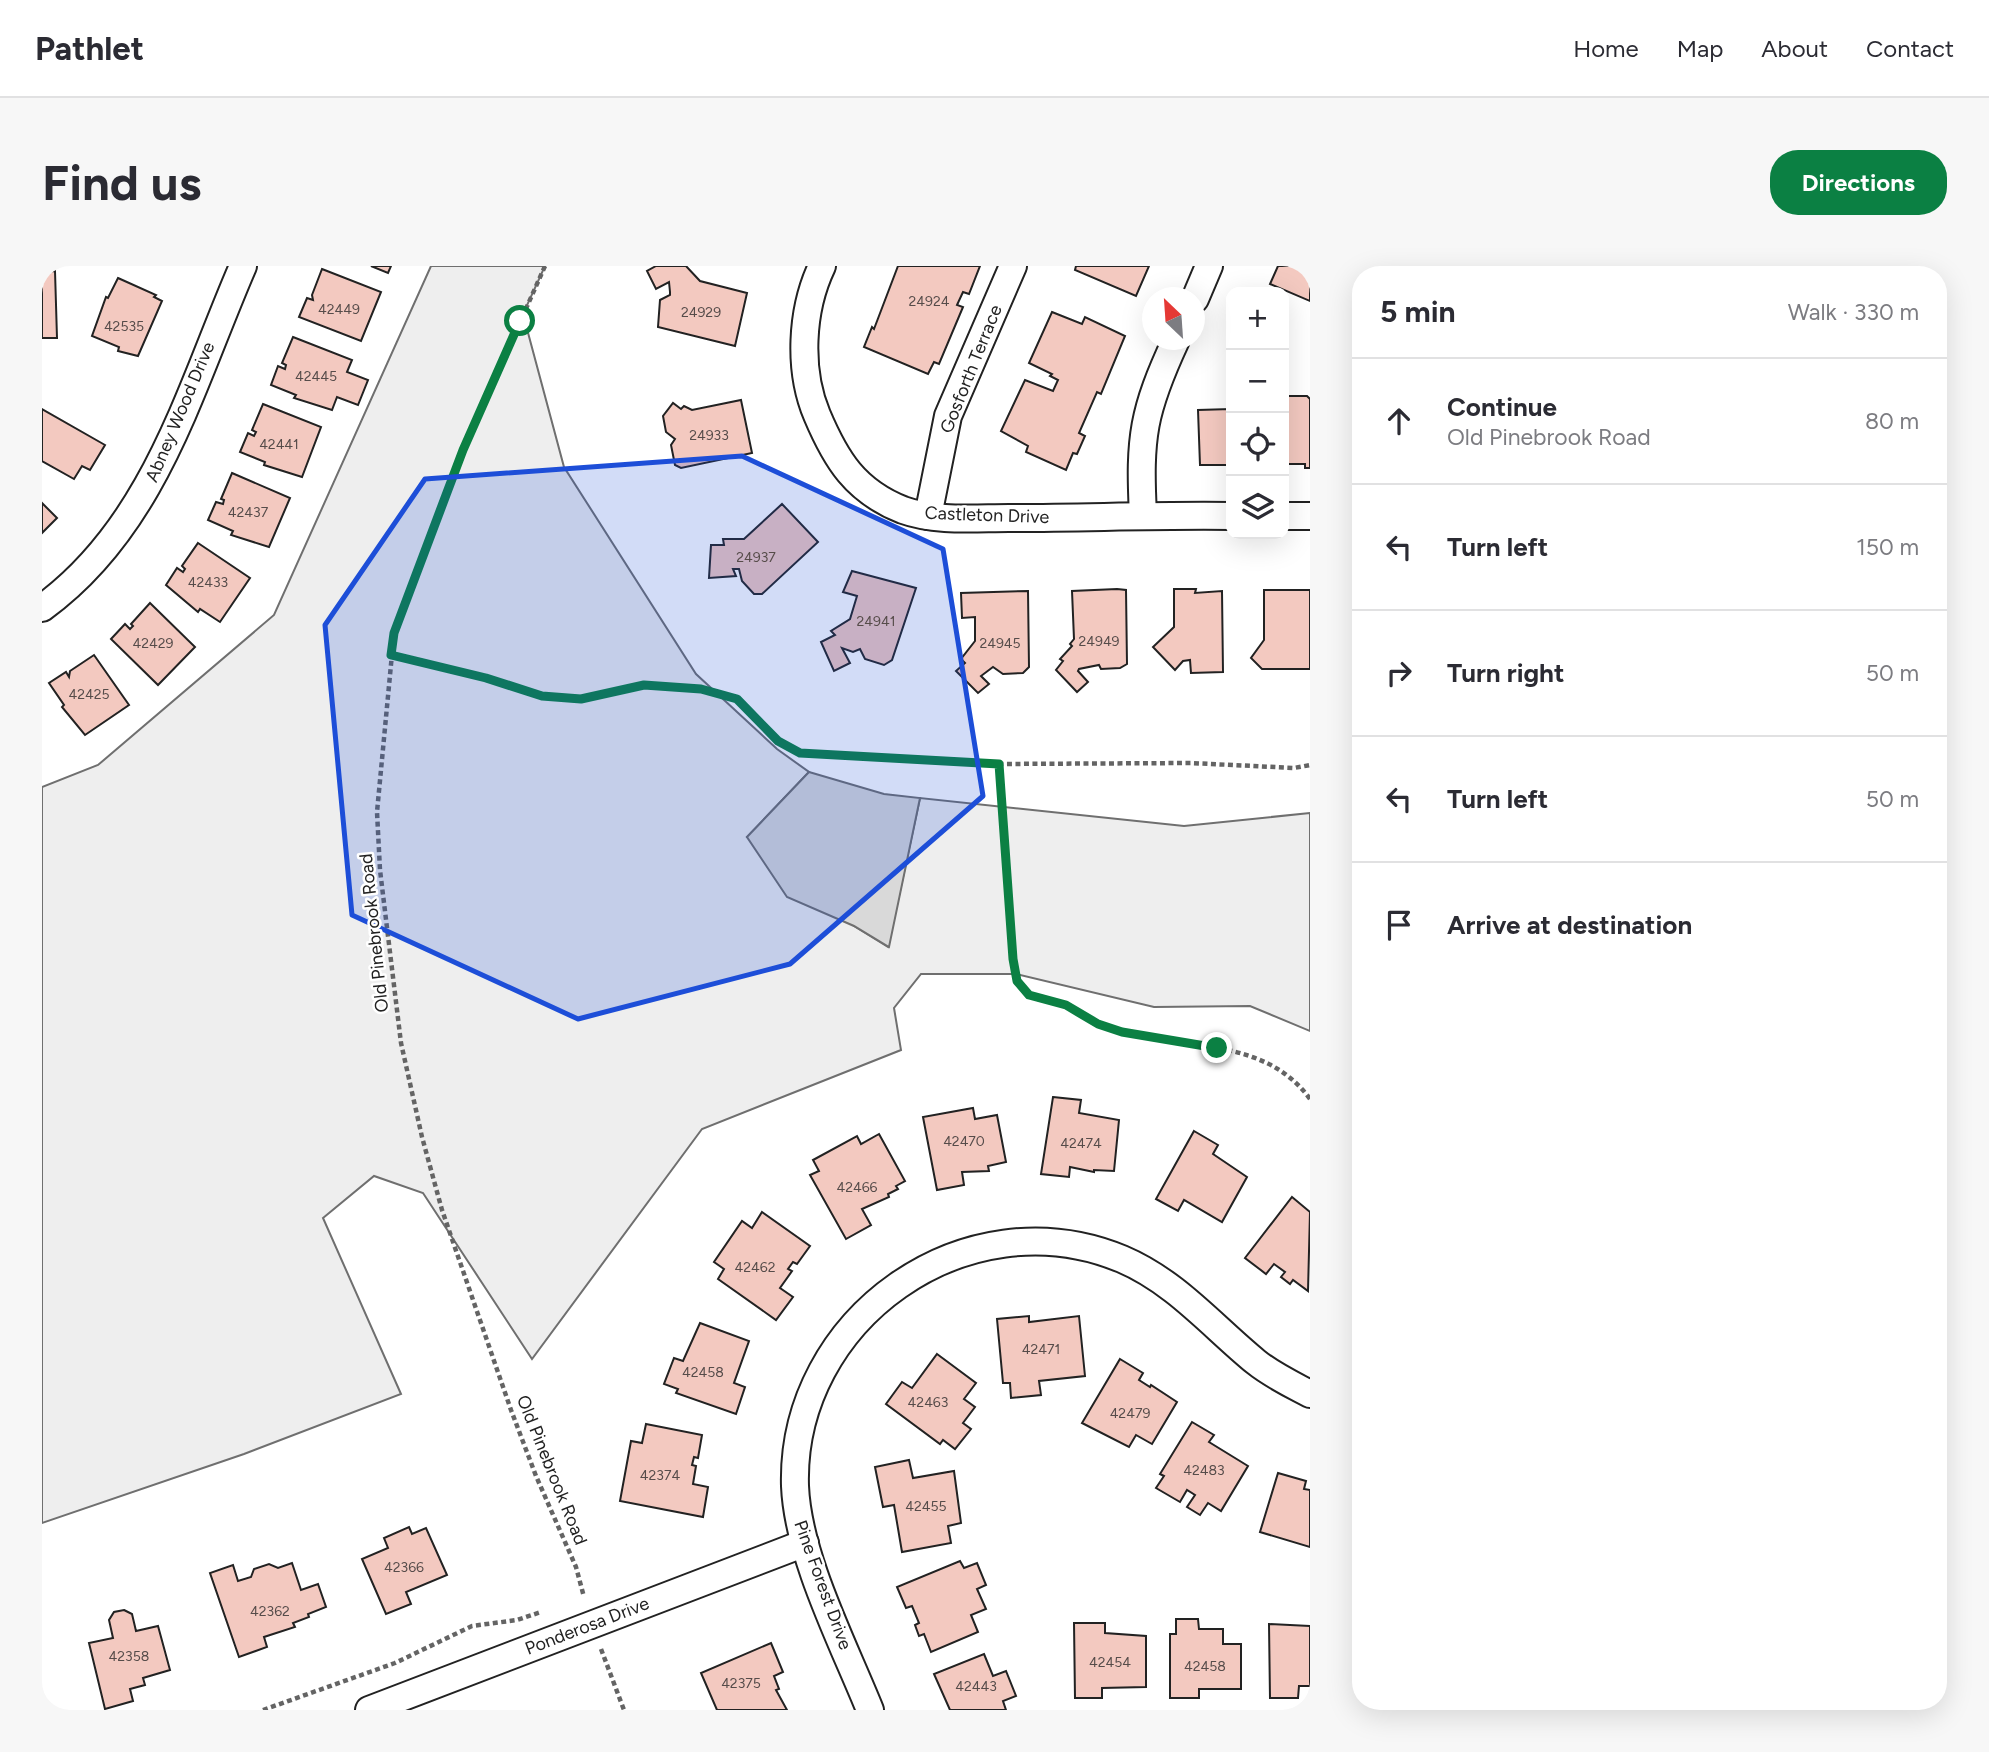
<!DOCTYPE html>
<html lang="en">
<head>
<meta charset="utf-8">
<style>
  body { margin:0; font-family:Figtree,sans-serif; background:#f7f7f7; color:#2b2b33 }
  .controls { position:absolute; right:21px; top:21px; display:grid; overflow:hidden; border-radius:14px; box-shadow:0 7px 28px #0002 }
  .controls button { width:63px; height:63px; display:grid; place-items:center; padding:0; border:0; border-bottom:2px solid #e1e1e2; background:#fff; color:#2b2b33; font:35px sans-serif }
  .compass { position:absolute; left:1100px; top:21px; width:63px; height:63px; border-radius:50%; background:#fff; box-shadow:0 7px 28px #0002; rotate:335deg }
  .stop { position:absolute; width:21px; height:21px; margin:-16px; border:5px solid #0b8043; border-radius:50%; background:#fff }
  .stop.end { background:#0b8043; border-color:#fff; box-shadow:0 2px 7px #0008 }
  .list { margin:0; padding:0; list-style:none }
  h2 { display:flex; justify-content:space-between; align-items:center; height:91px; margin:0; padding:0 28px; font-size:30px }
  h2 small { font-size:23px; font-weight:400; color:#7c7c81 }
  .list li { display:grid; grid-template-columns:46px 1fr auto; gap:21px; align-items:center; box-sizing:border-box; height:126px; padding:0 28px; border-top:2px solid #e1e1e2 }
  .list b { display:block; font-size:26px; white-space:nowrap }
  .list p { margin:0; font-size:23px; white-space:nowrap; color:#7c7c81 }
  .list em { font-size:23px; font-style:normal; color:#7c7c81 }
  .icon { flex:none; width:38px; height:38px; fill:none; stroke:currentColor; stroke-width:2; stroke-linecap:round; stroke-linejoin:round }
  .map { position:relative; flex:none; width:1268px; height:1444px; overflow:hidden; border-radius:28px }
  header { display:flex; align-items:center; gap:42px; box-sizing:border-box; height:98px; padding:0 35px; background:#fff; border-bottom:2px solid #e1e1e2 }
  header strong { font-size:33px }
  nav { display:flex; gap:38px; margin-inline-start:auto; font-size:24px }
  .intro { display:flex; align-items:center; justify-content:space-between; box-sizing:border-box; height:168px; padding:0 42px }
  h1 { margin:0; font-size:49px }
  .button { padding:18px 32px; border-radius:28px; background:#0b8043; color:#fff; font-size:24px; font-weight:700 }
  main { display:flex; gap:42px; padding:0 42px }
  aside { flex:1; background:#fff; border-radius:28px; box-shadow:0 7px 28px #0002 }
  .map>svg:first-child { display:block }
  .green { fill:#eee; stroke:#6f6f6f; stroke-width:2 }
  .water { fill:#d9d9d9; stroke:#6f6f6f; stroke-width:2 }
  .building { fill:#f3c9c0; stroke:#222; stroke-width:2 }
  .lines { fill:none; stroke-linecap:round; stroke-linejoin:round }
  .minor-casing { stroke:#222; stroke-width:30 }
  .path { stroke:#646464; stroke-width:4.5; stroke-dasharray:5 3.5; stroke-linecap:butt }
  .minor { stroke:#fff; stroke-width:26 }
  .route { stroke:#0b8043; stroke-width:9 }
  .marked { fill:#1d4ed8; fill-opacity:0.2; stroke:#1d4ed8; stroke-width:5; stroke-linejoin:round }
  .labels { text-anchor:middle; stroke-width:5; stroke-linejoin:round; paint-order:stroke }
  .number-label { font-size:14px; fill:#564c4a }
  .street-label { font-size:18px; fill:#222; stroke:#fff }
</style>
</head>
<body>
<header>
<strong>Pathlet</strong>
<nav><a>Home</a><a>Map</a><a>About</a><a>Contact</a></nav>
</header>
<div class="intro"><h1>Find us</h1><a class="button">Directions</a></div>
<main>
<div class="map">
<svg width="1268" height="1444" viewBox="0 0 1268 1444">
  <rect width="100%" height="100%" fill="#fff"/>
  <path class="green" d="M389,0H503L481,48L522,201L654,408L735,483L767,506L705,571L812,660L846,681L878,532L1142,560L1268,547V765L1208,740L1112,741L974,708H879L852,742L859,784L660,863L490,1093L381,927L332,910L281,952L359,1128L202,1188L0,1257V521L56,499L232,349Z"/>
  <path class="water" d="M767,506L842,528L878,532L847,681L812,660L745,631L705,571Z"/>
  <g class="building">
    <path d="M329,0H349L346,7Z"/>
    <path d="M614,0H644L658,15L705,27L693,80L616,61L618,34L628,29V26L627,16L614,23L605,5Z"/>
    <path d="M856,0H938L927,28L921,26L915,39L921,41L897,98L892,96L886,108L822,81L830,61L832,63Z"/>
    <path d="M1034,0H1107L1094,30L1033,4Z"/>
    <path d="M1236,0H1268V35L1228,18Z"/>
    <path d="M280,3L339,26L319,75L257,51L265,32L271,34L270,29Z"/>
    <path d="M13,5L15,72H0V6Z"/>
    <path d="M76,12L114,29L112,31L120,35L96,90L76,85L77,81L50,70L64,31L66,32Z"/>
    <path d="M1010,46L1040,58L1043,51L1083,70L1059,128L1055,126L1037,167L1043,170L1035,188L1031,187L1024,204L984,186L986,180L959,165L983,114L1011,125L1016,114L1008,110L1010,108L987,97Z"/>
    <path d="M251,71L310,94L305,106L326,114L316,139L295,131L290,144L252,132L254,129L229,119L236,100L243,103L244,99L240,97Z"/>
    <path d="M1242,130H1265L1268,133V202H1263V198H1242Z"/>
    <path d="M699,134L710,187L639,202L633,199L629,179L633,173L624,166L621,150L631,137L639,143L642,140L650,144Z"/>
    <path d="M221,138L279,161L260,211L222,199L223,196L198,186L206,167L212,170L214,166L210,164Z"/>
    <path d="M0,143L63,179L48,204L40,200L32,213L0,195Z"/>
    <path d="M1189,143V199H1158L1156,144Z"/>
    <path d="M190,207L248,232L227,281L189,269L191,265L166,254L174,236L181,238L182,234L179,233Z"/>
    <path d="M0,237L15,252L0,267Z"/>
    <path d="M740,238L776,276L720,328H712L700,315L697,303H691L694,310L667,312L669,279H682L681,273H702Z"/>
    <path d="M156,277L208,312L178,356L158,343L156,346L124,319L135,302L141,306L143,303L140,300Z"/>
    <path d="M810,305L874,322L850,394L842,399L823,393L818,383L811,386L800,382L808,397L792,405L779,376L793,369L789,365L808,353L815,330L801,326Z"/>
    <path d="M1075,323L1084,324L1085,398L1078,402L1059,403L1057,399L1037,403L1036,405L1046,416L1035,426L1014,404L1021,395L1018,393L1030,380L1028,378L1032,373L1030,325Z"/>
    <path d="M1132,323H1154L1153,327L1180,325L1181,406L1149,407L1148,394L1141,395L1133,404L1111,381L1132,361Z"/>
    <path d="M1222,324H1268V403H1220L1209,392L1222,374Z"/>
    <path d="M986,325L987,401L981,407L961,408L951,401L939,410L947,418L936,427L914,405L923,397L919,393L933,375V351L920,352L919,327Z"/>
    <path d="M108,337L153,381L116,419L69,373L83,358L88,363L91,360L89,358Z"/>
    <path d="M52,389L87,439L43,469L20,441L22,439L7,417L24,406L27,411L28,405Z"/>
    <path d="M1011,831L1039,834L1037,847L1077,854L1072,905L1052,904V906L1028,901L1027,911L999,908Z"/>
    <path d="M931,842L933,853L955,849L964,896L946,900L947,905L920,906L922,919L895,924L881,851Z"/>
    <path d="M1152,865L1176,879L1171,888L1205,911L1180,956L1142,934L1136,945L1114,933Z"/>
    <path d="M837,868L863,915L854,920L856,923L846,928L847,931L820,943L829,959L804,973L768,909L777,905L771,894L815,870L819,878Z"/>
    <path d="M1250,931L1268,946L1266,1025L1251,1014L1248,1018L1239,1011L1243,1006L1232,998L1224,1008L1203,992Z"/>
    <path d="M720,946L768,980L755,998L751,996L746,1003L750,1005L738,1022L751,1031L734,1054L676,1013L682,1003L672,996L700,955L710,962Z"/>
    <path d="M987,1050V1056L1037,1050L1043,1110L997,1115L999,1129L969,1132L968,1117H961L955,1053Z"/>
    <path d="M658,1057L707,1075L692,1117L703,1121L694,1148L634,1127L636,1123L622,1118L632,1092L641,1095Z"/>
    <path d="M895,1088L934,1117L922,1133L933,1141L921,1157L929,1163L913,1183L901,1174L898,1178L844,1138L860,1116L870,1122Z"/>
    <path d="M1078,1093L1101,1107L1097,1114L1108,1121L1109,1119L1135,1136L1110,1178L1094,1169L1087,1181L1040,1157Z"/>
    <path d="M1150,1156L1172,1169L1167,1176L1206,1200L1179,1245L1166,1237L1158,1249L1145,1241L1153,1229L1145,1224L1138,1236L1114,1222L1122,1210L1118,1208Z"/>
    <path d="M604,1158L660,1169L656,1192L652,1191L650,1199L654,1200L651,1218L666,1221L661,1251L578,1235L589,1175L600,1177Z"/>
    <path d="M867,1194L871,1212L912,1205L919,1257L906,1260L909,1277L860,1286L852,1239L841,1241L833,1201Z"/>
    <path d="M1236,1207L1264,1215L1262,1223L1268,1224V1281L1218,1266Z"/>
    <path d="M367,1261L370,1268L384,1262L405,1309L364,1326L369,1338L344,1348L320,1293L346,1282L342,1272Z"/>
    <path d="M918,1295L922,1302L935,1297L944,1319L935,1323L944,1343L929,1349L936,1366L889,1386L882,1368L877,1370L873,1359L877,1357L870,1340L864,1342L855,1321Z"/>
    <path d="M250,1297L259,1324L276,1318L284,1341L266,1348L267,1351L251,1357L253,1361L222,1371L225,1381L197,1391L168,1307L191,1299L196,1315L209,1311L212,1303L227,1298L236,1302Z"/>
    <path d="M82,1344L90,1348L94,1365L116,1360L128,1404L101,1412L103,1419L88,1423L91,1435L63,1443L47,1377L71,1372L67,1354L72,1346Z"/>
    <path d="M1134,1353H1156L1157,1363H1181V1378H1199V1423H1157V1432H1128V1368H1134Z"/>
    <path d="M1032,1357H1063V1367L1104,1370V1421L1060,1422V1432H1033Z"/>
    <path d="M1227,1358L1268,1360V1420H1257L1256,1432H1228Z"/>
    <path d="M729,1377L741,1406L732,1410L737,1423L734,1424L745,1444H675L659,1407Z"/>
    <path d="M942,1388L951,1410L964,1405L974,1430L961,1435L964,1444H908L892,1408Z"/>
  </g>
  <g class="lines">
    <defs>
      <g id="minor">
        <path d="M780,0C759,44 756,104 775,149C794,194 813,225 861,244C894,256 933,252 967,252C1041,252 1115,249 1189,250"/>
        <path d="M1153,33L1167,0"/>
        <path d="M1101,249C1097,171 1101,145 1134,74"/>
        <path d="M886,250L906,150L971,0"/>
        <path d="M1242,250H1268"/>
        <path d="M0,342C113,260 148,122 201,0"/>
        <path d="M327,1444L763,1277"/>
        <path d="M828,1444C801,1377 756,1291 753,1220C748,1053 924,928 1080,993C1134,1016 1170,1060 1214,1096C1230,1109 1249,1118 1268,1128"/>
      </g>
    </defs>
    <use href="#minor" class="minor-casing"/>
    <g class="path">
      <path d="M503,0L421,184L352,367L335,546L338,604L359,777L380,871L400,944L469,1144L494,1210L534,1301L542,1331"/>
      <path d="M349,389L444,412L500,431L539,433L602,419L659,423L695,433L736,475L758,487L957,498L1149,497L1252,502L1268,499"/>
      <path d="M957,498L971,693C981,740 990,724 1025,740C1043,748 1058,759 1078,765C1143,784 1223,771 1268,833"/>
      <path d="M559,1383L582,1444"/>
      <path d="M221,1444L353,1397L430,1360L475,1354L499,1346"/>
    </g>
    <use href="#minor" class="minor"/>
  </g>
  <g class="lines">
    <path class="route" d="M478,55L421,184L352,367L349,389L444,412L500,430L539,433L602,419L659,423L695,433L736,475L758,487L957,498L971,693L975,715L987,729L1024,739L1056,758L1080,766L1175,782"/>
  </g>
  <path class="marked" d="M700,190L901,283L941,530L748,698L536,753L310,649L283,359L383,213Z"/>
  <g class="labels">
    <g class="number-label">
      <text x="887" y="40">24924</text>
      <text x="297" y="48">42449</text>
      <text x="659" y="51">24929</text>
      <text x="82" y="65">42535</text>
      <text x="274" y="115">42445</text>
      <text x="667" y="174">24933</text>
      <text x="237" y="183">42441</text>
      <text x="206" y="251">42437</text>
      <text x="714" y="296">24937</text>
      <text x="166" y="321">42433</text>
      <text x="834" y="360">24941</text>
      <text x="1057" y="380">24949</text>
      <text x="111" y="382">42429</text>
      <text x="958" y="382">24945</text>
      <text x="47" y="433">42425</text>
      <text x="922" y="880">42470</text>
      <text x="1039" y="882">42474</text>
      <text x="815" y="926">42466</text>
      <text x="713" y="1006">42462</text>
      <text x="999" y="1088">42471</text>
      <text x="661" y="1111">42458</text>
      <text x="886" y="1141">42463</text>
      <text x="1088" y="1152">42479</text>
      <text x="1162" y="1209">42483</text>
      <text x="618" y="1214">42374</text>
      <text x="884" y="1245">42455</text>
      <text x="362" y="1306">42366</text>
      <text x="228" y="1350">42362</text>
      <text x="87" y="1395">42358</text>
      <text x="1068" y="1401">42454</text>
      <text x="1163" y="1405">42458</text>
      <text x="699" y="1422">42375</text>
      <text x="934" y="1425">42443</text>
    </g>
    <g class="street-label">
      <text transform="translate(929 103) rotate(-68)" y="6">Gosforth Terrace</text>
      <text transform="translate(138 146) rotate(-67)" y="6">Abney Wood Drive</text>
      <text transform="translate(945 249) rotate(2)" y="6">Castleton Drive</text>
      <text transform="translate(332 667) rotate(-96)" y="6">Old Pinebrook Road</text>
      <text transform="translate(510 1204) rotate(68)" y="6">Old Pinebrook Road</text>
      <text transform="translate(781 1319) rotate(70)" y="6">Pine Forest Drive</text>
      <text transform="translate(545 1360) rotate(-21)" y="6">Ponderosa Drive</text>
    </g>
  </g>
</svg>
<div class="controls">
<button>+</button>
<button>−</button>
<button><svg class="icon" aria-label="locate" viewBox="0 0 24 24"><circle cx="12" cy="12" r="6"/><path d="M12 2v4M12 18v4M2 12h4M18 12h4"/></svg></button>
<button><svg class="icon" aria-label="layers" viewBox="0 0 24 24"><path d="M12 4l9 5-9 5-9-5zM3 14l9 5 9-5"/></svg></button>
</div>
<svg class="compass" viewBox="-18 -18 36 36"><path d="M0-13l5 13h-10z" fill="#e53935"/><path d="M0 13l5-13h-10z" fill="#7c7c81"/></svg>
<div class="stop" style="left:478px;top:55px"></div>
<div class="stop end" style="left:1175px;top:782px"></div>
</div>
<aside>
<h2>5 min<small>Walk · 330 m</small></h2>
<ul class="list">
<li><svg class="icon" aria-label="ahead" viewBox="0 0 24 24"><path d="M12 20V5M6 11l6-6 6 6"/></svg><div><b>Continue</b><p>Old Pinebrook Road</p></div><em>80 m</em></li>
<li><svg class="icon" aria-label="left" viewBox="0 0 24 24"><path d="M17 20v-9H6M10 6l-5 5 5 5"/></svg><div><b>Turn left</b></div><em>150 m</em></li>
<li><svg class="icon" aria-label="right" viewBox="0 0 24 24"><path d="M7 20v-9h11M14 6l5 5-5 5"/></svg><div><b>Turn right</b></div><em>50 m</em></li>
<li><svg class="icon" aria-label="left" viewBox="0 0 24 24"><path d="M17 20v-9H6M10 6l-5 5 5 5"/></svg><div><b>Turn left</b></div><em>50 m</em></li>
<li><svg class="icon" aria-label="arrive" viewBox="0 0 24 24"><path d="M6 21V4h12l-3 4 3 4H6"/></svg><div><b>Arrive at destination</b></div></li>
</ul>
</aside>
</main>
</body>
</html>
